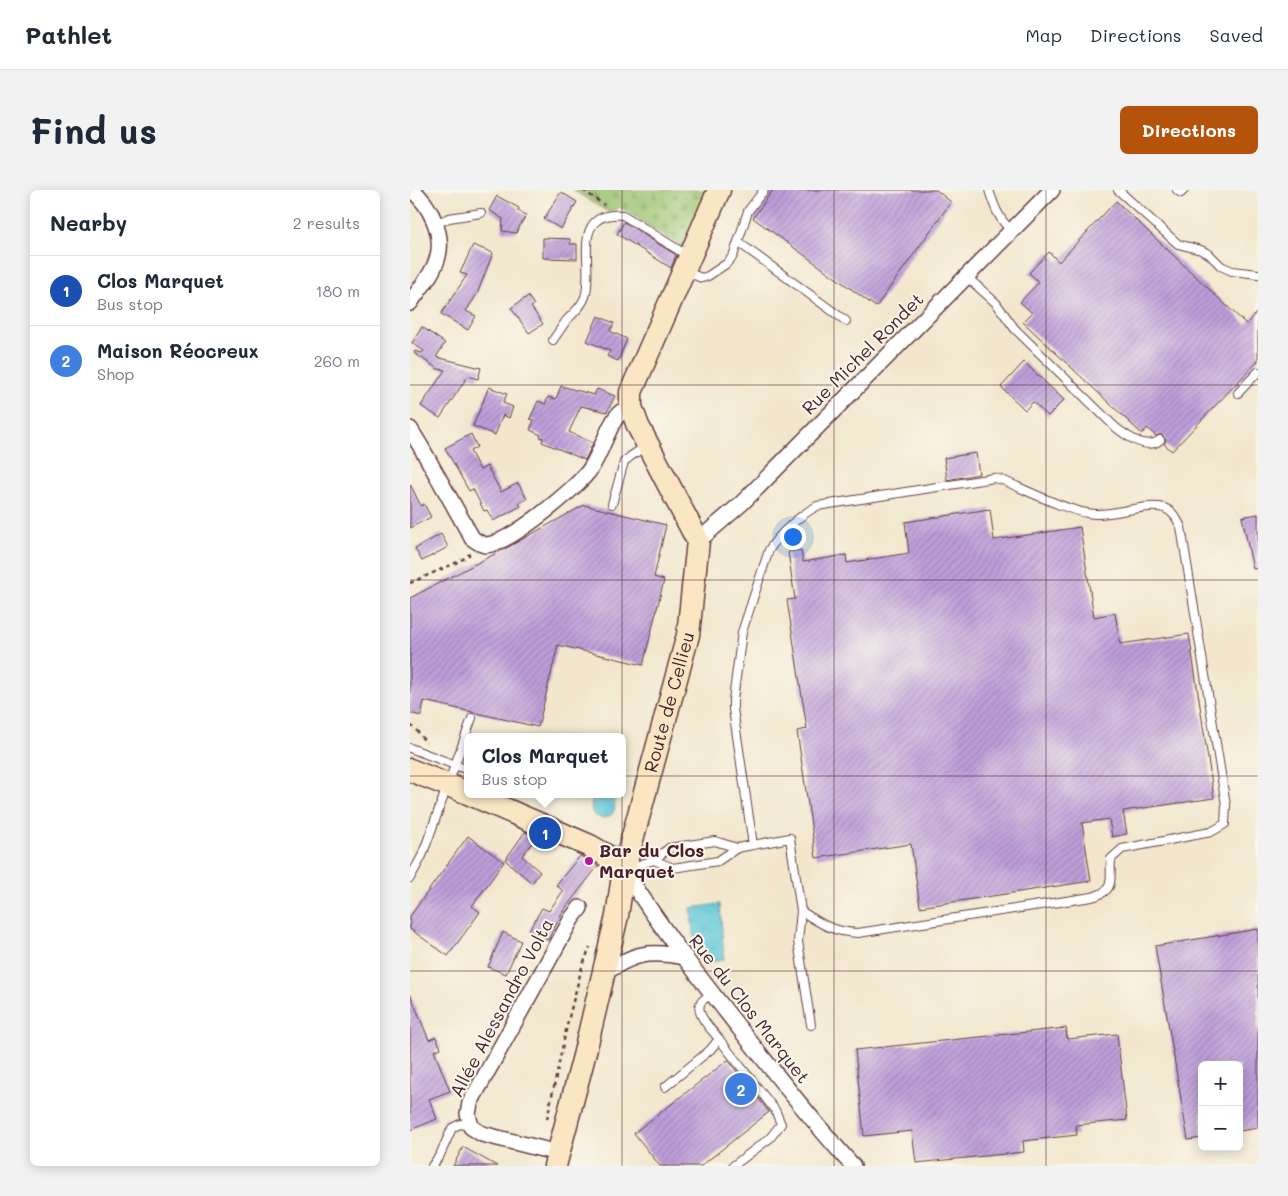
<!DOCTYPE html>
<html lang="en">
<head>
<meta charset="utf-8">
<style>
  body { margin:0; font-family:Mali,sans-serif; background:#f2f2f3; color:#1f2937 }
  .controls { position:absolute; right:15px; bottom:15px; display:grid; overflow:hidden; border-radius:8px; box-shadow:0 2px 12px #0003 }
  .controls button { width:45px; height:45px; display:grid; place-items:center; padding:0; border:0; border-bottom:1px solid #e0e1e3; background:#fff; color:#1f2937; font:25px sans-serif }
  .you { position:absolute; left:382px; top:346px; width:18px; height:18px; margin:-12px; border:4px solid #fff; border-radius:50%; background:#1a73e8; box-shadow:0 0 0 8px #1a73e833 }
  .badge { display:grid; place-items:center; width:32px; height:32px; border-radius:50%; background:#b45309; color:#fff; font-size:16px; font-weight:700 }
  .pin { position:absolute; translate:-50% -50%; border:2px solid #fff; box-shadow:0 1px 5px #0006 }
  .popup { position:absolute; left:54px; top:543px; width:162px; height:65px; box-sizing:border-box; display:grid; place-content:center; border-radius:8px; background:#fff; filter:drop-shadow(0 1px 4px #0005); font-size:16px; white-space:nowrap; color:#747a83 }
  .popup b { font-size:19px; color:#1f2937 }
  .popup::after { content:''; position:absolute; left:50%; top:100%; margin-left:-10px; border:10px solid transparent; border-top-color:#fff }
  .list { margin:0; padding:0; list-style:none }
  h2 { display:flex; justify-content:space-between; align-items:center; height:65px; margin:0; padding:0 20px; font-size:21px }
  h2 small { font-size:16px; font-weight:400; color:#747a83 }
  .list li { display:grid; grid-template-columns:32px 1fr auto; gap:15px; align-items:center; box-sizing:border-box; height:70px; padding:0 20px; border-top:1px solid #e0e1e3 }
  .list b { display:block; font-size:19px; white-space:nowrap }
  .list p { margin:0; font-size:16px; white-space:nowrap; color:#747a83 }
  .list em { font-size:16px; font-style:normal; color:#747a83 }
  .map { position:relative; flex:none; width:848px; height:976px; overflow:hidden; border-radius:8px }
  header { display:flex; align-items:center; gap:30px; box-sizing:border-box; height:70px; padding:0 25px; background:#fff; border-bottom:1px solid #e0e1e3 }
  header strong { font-size:24px }
  nav { display:flex; gap:28px; margin-inline-start:auto; font-size:18px }
  .intro { display:flex; align-items:center; justify-content:space-between; box-sizing:border-box; height:120px; padding:0 30px }
  h1 { margin:0; font-size:35px }
  .button { padding:12px 22px; border-radius:8px; background:#b45309; color:#fff; font-size:18px; font-weight:700 }
  main { display:flex; gap:30px; padding:0 30px }
  aside { flex:1; background:#fff; border-radius:8px; box-shadow:0 2px 12px #0003 }
  .map>svg:first-child { display:block }
  .cemetery { fill:url(#cemetery-stones); stroke:#72714d }
  .water { fill:url(#water-ripples); stroke:#547382 }
  .building { fill:url(#building-hatch) }
  .lines { fill:none; stroke-linecap:round; stroke-linejoin:round }
  .lane-casing { stroke:#633d43; stroke-width:10 }
  .street-casing { stroke:#633d43; stroke-width:18 }
  .secondary-casing { stroke:#633d43; stroke-width:25 }
  .path { stroke:#633d43; stroke-width:2.5; stroke-dasharray:4 4; stroke-linecap:butt }
  .lane { stroke:#fff; stroke-width:8 }
  .street { stroke:#fff; stroke-width:15 }
  .secondary { stroke:#fbe6c4; stroke-width:22 }
  .grid { fill:none; stroke:#4a1f2b; stroke-width:1; stroke-opacity:0.55 }
  .poi-dot { fill:#b5179e; stroke:#fbf7ec; stroke-width:2 }
  .labels { text-anchor:middle; stroke-width:4; stroke-linejoin:round; paint-order:stroke }
  .street-label { font-size:18px; fill:#4a1f2b; stroke:#fbf7ec }
  .poi-label { font-size:18px; font-weight:bold; fill:#4a1f2b; stroke:#fbf7ec; text-anchor:start }
</style>
</head>
<body>
<header>
<strong>Pathlet</strong>
<nav><a>Map</a><a>Directions</a><a>Saved</a></nav>
</header>
<div class="intro"><h1>Find us</h1><a class="button">Directions</a></div>
<main>
<aside>
<h2>Nearby<small>2 results</small></h2>
<ul class="list">
<li><span class="badge" style="background:#1a4fb4">1</span><div><b>Clos Marquet</b><p>Bus stop</p></div><em>180 m</em></li>
<li><span class="badge" style="background:#3f7fe0">2</span><div><b>Maison Réocreux</b><p>Shop</p></div><em>260 m</em></li>
</ul>
</aside>
<div class="map">
<svg width="848" height="976" viewBox="0 0 848 976">
  <defs>
    <pattern id="cemetery-stones" width="16" height="16" patternUnits="userSpaceOnUse" patternTransform="scale(1.25)"><rect width="16" height="16" fill="#99c36f"/><path d="M2 7V4a2 2 0 0 1 4 0v3zM10 15v-3a2 2 0 0 1 4 0v3z" fill="#85a760"/></pattern>
    <pattern id="water-ripples" width="26" height="14" patternUnits="userSpaceOnUse" patternTransform="scale(1.25)"><rect width="26" height="14" fill="#5dc7d9"/><path d="M2 4q2-2 4 0t4 0M15 11q2-2 4 0t4 0" fill="none" stroke="#52aaba"/></pattern>
    <pattern id="building-hatch" width="6" height="6" patternUnits="userSpaceOnUse" patternTransform="scale(1.25)"><rect width="6" height="6" fill="#bd9fda"/><path d="M-1 1l2-2M0 6l6-6M5 7l2-2" fill="none" stroke="#9c81b1"/></pattern>
  </defs>
  <rect width="100%" height="100%" fill="#fbf7ec"/>
  <filter id="ink" filterUnits="userSpaceOnUse"><feTurbulence type="fractalNoise" baseFrequency=".02" numOctaves="2"/><feDisplacementMap in="SourceGraphic" scale="10" xChannelSelector="R" yChannelSelector="G"/><feConvolveMatrix kernelMatrix="1 2 1 2 8 2 1 2 1" color-interpolation-filters="sRGB"/></filter>
  <filter id="wash" filterUnits="userSpaceOnUse"><feTurbulence type="fractalNoise" baseFrequency=".0096" numOctaves="4" result="noise"/><feDisplacementMap in="SourceGraphic" scale="20" xChannelSelector="R" yChannelSelector="G"/><feGaussianBlur stdDeviation="1.12" result="paint"/><feColorMatrix in="noise" values="0 0 0 0 0 0 0 0 0 0 0 0 0 0 0 0 0 1.4 0 .05"/><feComposite in="paint" operator="in"/></filter>
  <g filter="url(#wash)">
    <rect width="100%" height="100%" fill="#f2e7cd"/>
    <path class="cemetery" d="M163,0H297L272,57L210,17L198,22Z"/>
    <g class="water">
      <circle cx="193" cy="616" r="12"/>
      <path d="M310,714L314,770L299,772L283,745L281,718Z"/>
    </g>
    <g id="blocks">
      <g class="building">
        <path d="M363,0H526L541,12L466,117L343,28Z"/>
        <path d="M151,2L167,12L151,39L134,29Z"/>
        <path d="M87,6L109,18L108,20L116,25L106,43L92,41L93,29L79,20Z"/>
        <path d="M706,11L836,134L848,121V171L762,261L754,254L756,250L753,246L750,244L746,246L737,238L732,244L613,132L622,123L610,112L629,92L619,83L639,62L649,72Z"/>
        <path d="M214,32L266,65L261,78L207,44Z"/>
        <path d="M133,48L160,49V54H167V69L133,68Z"/>
        <path d="M63,55L83,63L67,104L56,121L66,126L58,140L31,124L57,85L50,83Z"/>
        <path d="M118,106L124,115L121,117L133,134L119,143L101,118Z"/>
        <path d="M188,126L204,133L200,141L217,149L208,171L197,166L200,161L177,151Z"/>
        <path d="M12,137L35,153L26,167L71,178L68,189L58,186L30,228L11,216L35,180L28,179L4,163L5,161L12,163L14,161L2,153Z"/>
        <path d="M614,172L654,210L638,226L623,212L615,220L591,197Z"/>
        <path d="M151,196L184,205L187,199L205,206L197,222L171,216L159,242L183,253L175,270L132,252L133,248L130,247L131,245L120,240L124,230L120,229L128,211L135,214L138,207L146,209Z"/>
        <path d="M79,197L97,204L93,213L103,217L99,228L93,225L85,245L63,236Z"/>
        <path d="M61,244L67,257L60,261L70,280L77,276L91,302L108,293L117,309L109,313L111,316L83,331L77,320L74,321L63,299L59,301L35,258Z"/>
        <path d="M566,263L569,284L537,290L534,268Z"/>
        <path d="M0,294L11,316L14,314L21,327L0,338Z"/>
        <path d="M174,315L256,335L244,387L254,390L233,475L148,455L128,537L14,511L11,526L0,523V408L102,355Z"/>
        <path d="M580,319L584,350L670,337L684,427L705,423L710,454L779,444L804,608L713,621L717,644L702,647L699,629L672,633L681,691L510,717L501,654L406,668L387,541L397,539L377,410L385,409L378,362L391,360L393,372L436,365L437,373L499,363L495,332Z"/>
        <path d="M848,324V378L843,379L832,327Z"/>
        <path d="M31,344L38,357L12,371L5,359Z"/>
        <path d="M115,642L127,647L112,666L130,682L122,693L95,670Z"/>
        <path d="M58,646L94,672L62,716L70,722L38,766L0,739V726Z"/>
        <path d="M170,666L188,676L153,721L138,750L119,740L132,718L139,721L153,701L146,695Z"/>
        <path d="M848,739V938L829,941V875H792V948L778,950L745,756Z"/>
        <path d="M93,742L111,751L96,784L78,777Z"/>
        <path d="M0,804L19,850L26,847L31,858L24,861L40,901L19,909L27,929L0,940Z"/>
        <path d="M656,838L657,849L707,844L717,930L666,935L667,945L613,951L614,962L506,973L502,941L454,946L445,860Z"/>
        <path d="M318,870L359,922L291,976H250L224,943Z"/>
        <path d="M53,957L87,976H43Z"/>
      </g>
    </g>
  </g>
  <g filter="url(#ink)">
    <use href="#blocks" fill-opacity="0" stroke="#633d43" stroke-width="1"/>
    <g class="lines">
      <defs>
        <g id="lane">
          <path d="M354,0L338,21L328,52L436,131"/>
          <path d="M579,0C584,16 589,30 602,41"/>
          <path d="M708,0L768,54L791,60L799,64L811,76L822,81L848,84"/>
          <path d="M767,0L771,3L774,0"/>
          <path d="M25,34L39,28L71,23"/>
          <path d="M276,82L292,88L298,86L316,74L323,66L328,52"/>
          <path d="M557,87L586,113L605,139L704,236C715,245 736,261 750,250"/>
          <path d="M143,150C147,144 152,137 156,131C163,123 171,118 175,107C185,76 158,21 213,25L278,66"/>
          <path d="M828,203L848,182"/>
          <path d="M202,314L214,272L221,266L236,256"/>
          <path d="M0,558L45,575L12,666L0,688"/>
          <path d="M58,580L45,575L62,528"/>
          <path d="M343,655L323,519V510L332,442L359,360C370,343 389,326 407,316L584,288L592,290C616,300 661,323 685,324C707,325 734,313 754,318C763,321 767,329 771,337L816,615L815,634L801,642L712,659L701,669C699,689 707,700 682,707L448,743C423,742 411,734 391,721"/>
          <path d="M244,670L263,678L308,671L327,658L380,648L391,721L388,751L401,835"/>
          <path d="M219,678L244,670L259,658L305,651L327,658"/>
          <path d="M309,849L365,920L371,934L360,948L323,976"/>
          <path d="M255,897L300,860L309,849C303,841 286,826 290,814C292,810 298,806 302,803"/>
          <path d="M22,976L30,965L42,938L50,934L61,937"/>
        </g>
        <g id="street">
          <path d="M0,113C10,98 24,83 28,66C34,43 19,14 2,0"/>
          <path d="M0,239L11,257L62,348C66,351 70,354 75,355C97,356 164,300 178,282C190,268 199,231 211,222C214,220 218,218 221,217"/>
          <path d="M288,351L332,313L642,0"/>
          <path d="M214,679C248,735 289,787 330,839C366,885 403,932 443,976"/>
          <path d="M193,784C224,763 238,760 275,767"/>
          <path d="M148,963L72,944L61,937L58,924L60,913L162,728L170,718"/>
        </g>
        <g id="secondary">
          <path d="M0,580L58,603"/>
          <path d="M60,604L180,656L194,664L214,679"/>
          <path id="s1" d="M145,976L174,866L207,726L214,679L278,445L288,351L228,236L221,217V202L309,0"/>
        </g>
      </defs>
      <use href="#lane" class="lane-casing"/>
      <use href="#street" class="street-casing"/>
      <use href="#secondary" class="secondary-casing"/>
      <g class="path">
        <path d="M173,0L194,15"/>
        <path d="M0,393L50,371L60,364"/>
        <path d="M0,535L8,542L16,553"/>
        <path d="M137,929L158,831L172,777L180,757"/>
      </g>
      <use href="#lane" class="lane"/>
      <use href="#street" class="street"/>
      <use href="#secondary" class="secondary"/>
    </g>
  </g>
  <path class="grid" d="M212,0V976M424,0V976M636,0V976M0,195H848M0,390H848M0,586H848M0,781H848"/>
  <circle class="poi-dot" cx="179" cy="671" r="5"/>
  <g class="labels">
    <g class="street-label">
      <text transform="translate(453 164) rotate(-45)" y="6">Rue Michel Rondet</text>
      <text dy="6" stroke="none"><textPath href="#s1" startOffset="478">Route de Cellieu</textPath></text>
      <text transform="translate(92 818) rotate(-62)" y="6">Allée Alessandro Volta</text>
      <text transform="translate(339 819) rotate(52)" y="6">Rue du Clos Marquet</text>
    </g>
    <g class="poi-label">
      <text x="189" y="667">Bar du Clos<tspan x="189" dy="21">Marquet</tspan></text>
    </g>
  </g>
</svg>
<div class="controls">
<button>+</button>
<button>−</button>
</div>
<div class="you"></div>
<div class="pin badge" style="left:135px;top:643px;background:#1a4fb4">1</div>
<div class="popup"><b>Clos Marquet</b>Bus stop</div>
<div class="pin badge" style="left:331px;top:899px;background:#3f7fe0">2</div>
</div>
</main>
</body>
</html>
